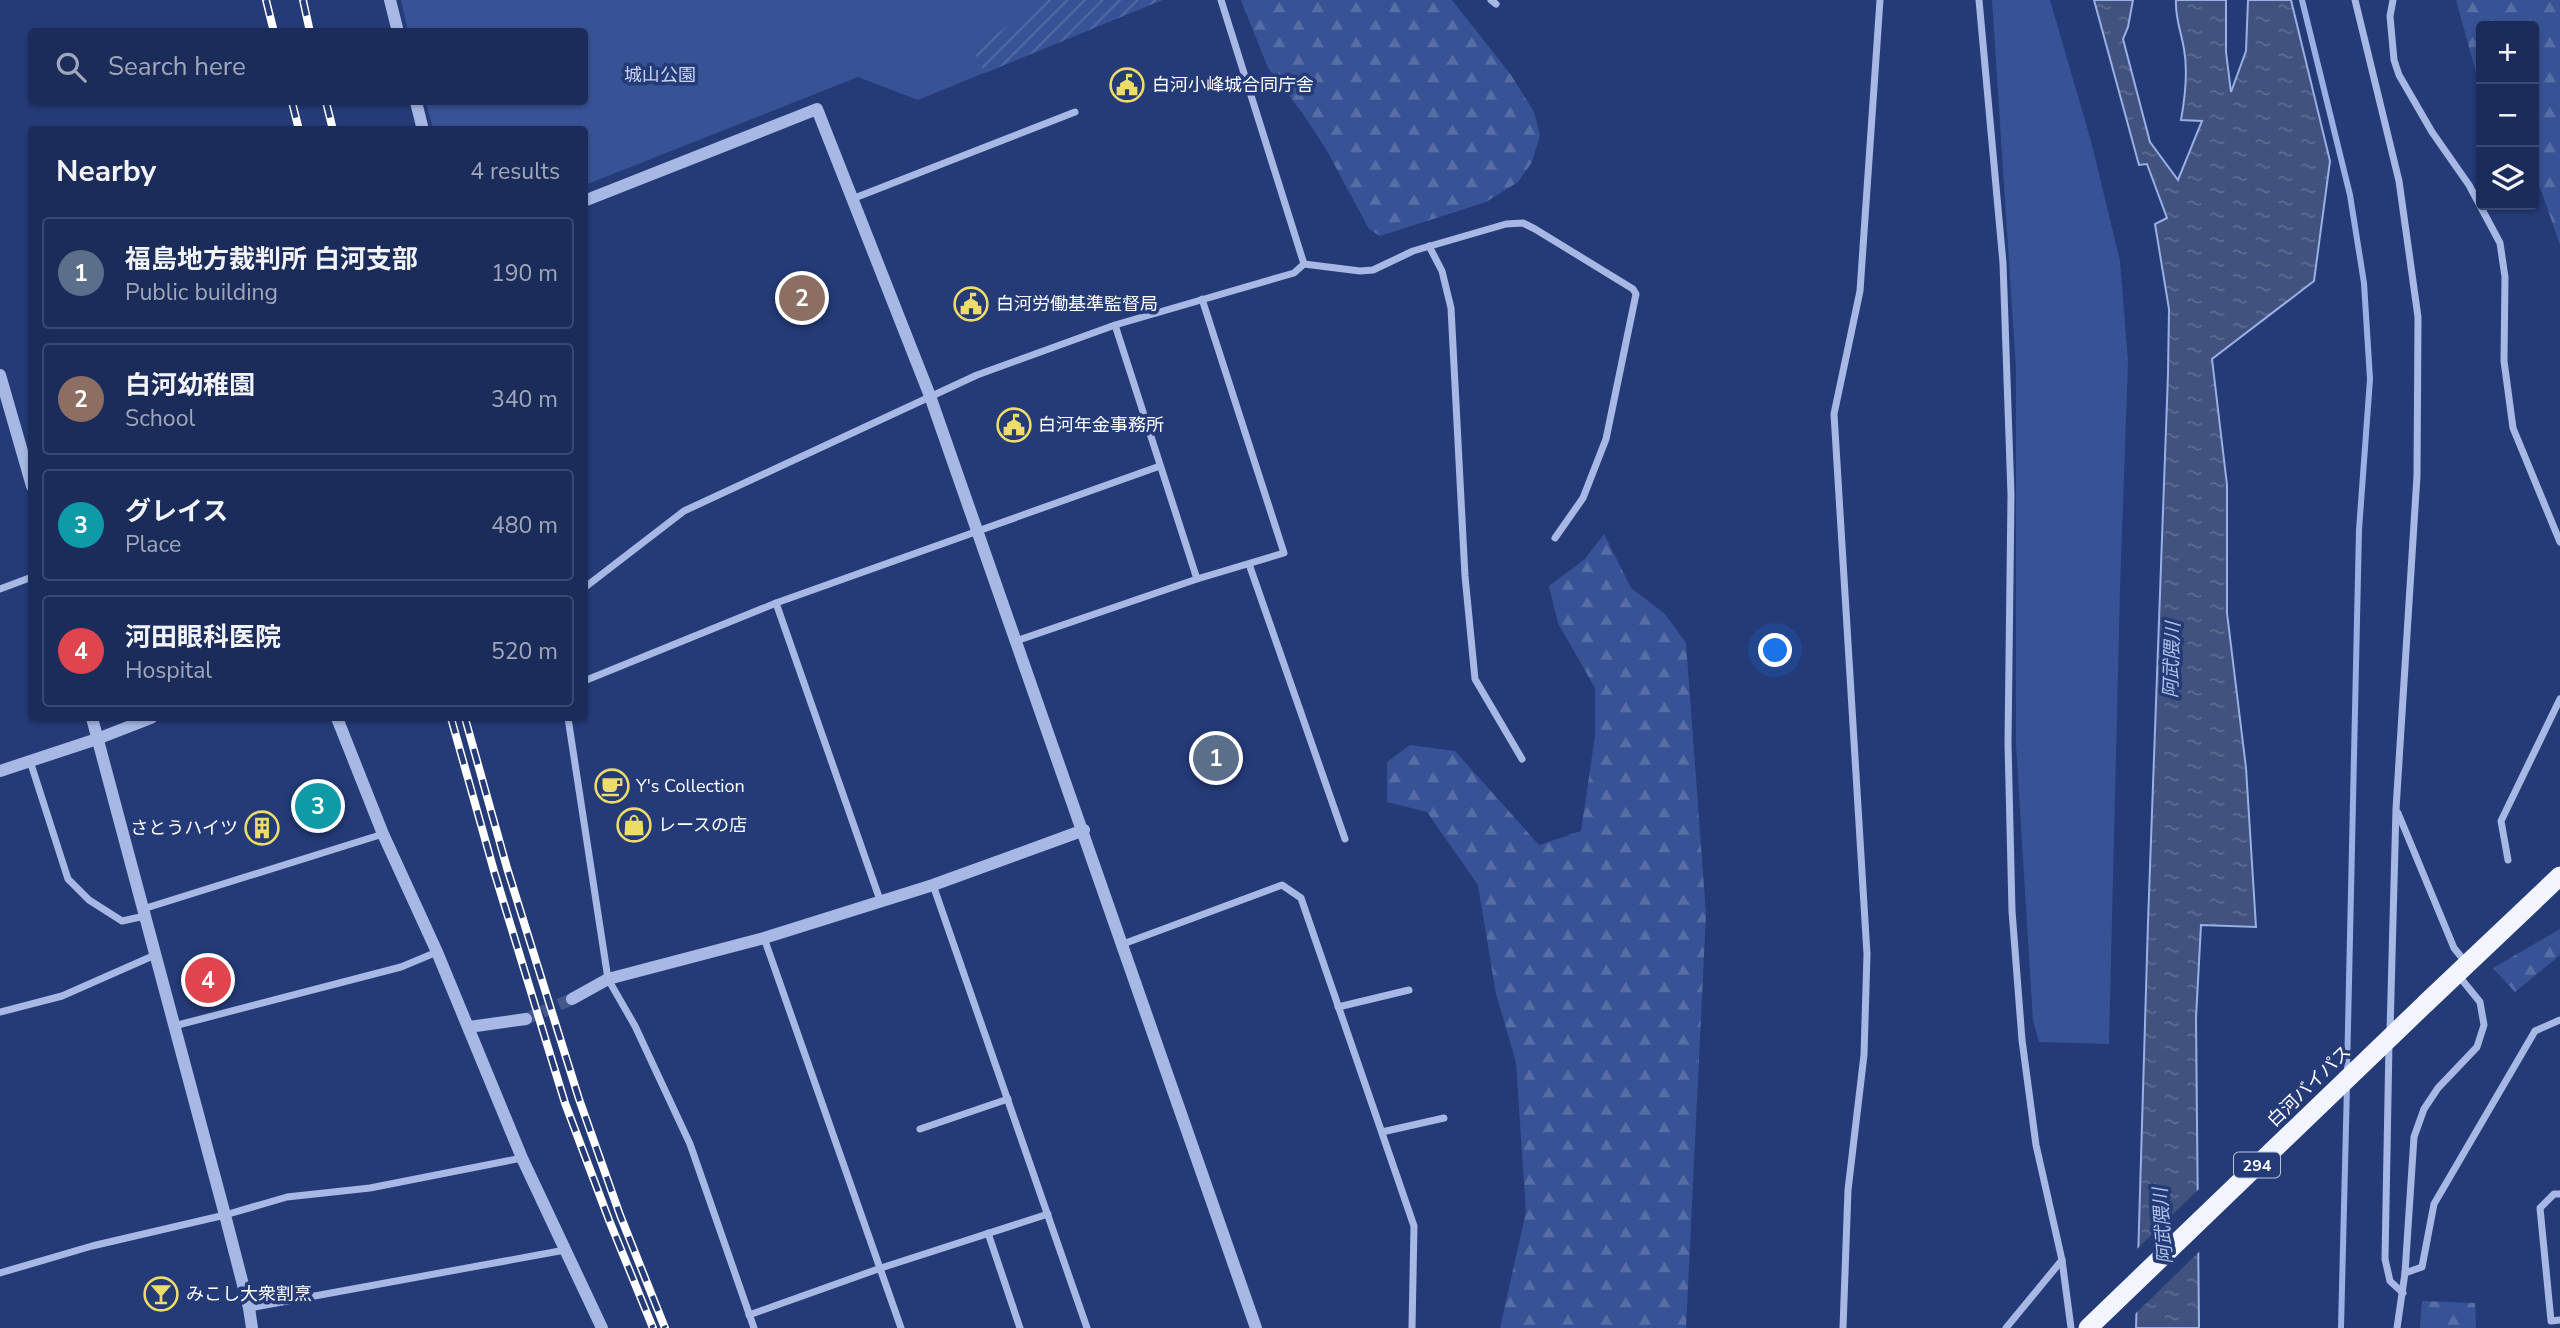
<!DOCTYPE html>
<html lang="en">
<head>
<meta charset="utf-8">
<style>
  body { margin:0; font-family:"Nunito Sans","Noto Sans JP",sans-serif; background:#243460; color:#f1f3f6 }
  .controls { position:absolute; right:21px; top:21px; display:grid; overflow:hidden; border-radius:7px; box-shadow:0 2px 5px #0004 }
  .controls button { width:63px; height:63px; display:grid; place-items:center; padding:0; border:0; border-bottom:2px solid #394870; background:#1b2c5a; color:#f1f3f6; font:35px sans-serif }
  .you { position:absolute; left:1776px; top:651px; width:24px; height:24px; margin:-18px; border:5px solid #fff; border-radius:50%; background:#1a73e8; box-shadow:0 0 0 10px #1a73e833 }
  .badge { display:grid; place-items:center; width:46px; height:46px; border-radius:50%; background:#eddc6a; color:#fff; font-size:23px; font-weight:700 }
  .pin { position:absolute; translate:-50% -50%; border:4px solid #fff; box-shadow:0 2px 7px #0006 }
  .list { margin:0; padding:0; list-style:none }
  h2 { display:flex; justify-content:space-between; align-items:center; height:91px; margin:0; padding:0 28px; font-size:30px }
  h2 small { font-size:23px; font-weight:400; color:#a0a7bb }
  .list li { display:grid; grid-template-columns:46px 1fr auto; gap:21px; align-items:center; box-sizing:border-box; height:112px; margin:0 14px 14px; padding:0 14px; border:2px solid #394870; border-radius:7px }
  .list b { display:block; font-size:26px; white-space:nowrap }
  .list p { margin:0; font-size:23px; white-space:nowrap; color:#a0a7bb }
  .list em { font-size:23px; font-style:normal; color:#a0a7bb }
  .icon { flex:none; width:38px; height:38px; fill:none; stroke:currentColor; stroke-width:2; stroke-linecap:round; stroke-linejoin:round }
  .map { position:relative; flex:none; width:2560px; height:1328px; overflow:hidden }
  .search { position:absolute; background:#1b2c5a; box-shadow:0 2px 5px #0004; left:28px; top:28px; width:560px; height:77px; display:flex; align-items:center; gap:18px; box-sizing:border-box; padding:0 24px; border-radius:7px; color:#a0a7bb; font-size:26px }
  .panel { position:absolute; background:#1b2c5a; box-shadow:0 2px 5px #0004; left:28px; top:126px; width:560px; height:595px; border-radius:7px }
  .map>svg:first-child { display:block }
  .forest { fill:url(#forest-firs) }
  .park { fill:#385395 }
  .garden { fill:url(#garden-furrows) }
  .water { fill:url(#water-ripples); stroke:#9ab0e4; stroke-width:2 }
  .pier { fill:#243b78 }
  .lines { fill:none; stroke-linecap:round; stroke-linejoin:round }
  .stream { stroke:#9ab0e4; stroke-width:6 }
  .tertiary-tunnel { stroke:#45588c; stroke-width:12; stroke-dasharray:12 6; stroke-linecap:butt }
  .minor { stroke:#a6b8e3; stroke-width:7 }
  .tertiary { stroke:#a6b8e3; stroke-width:12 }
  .trunk { stroke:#f2f4fe; stroke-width:19 }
  .rail-casing { stroke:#fff; stroke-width:8 }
  .rail { stroke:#243b78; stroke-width:5; stroke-dasharray:16; stroke-linecap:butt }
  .trunk-bridge { stroke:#f2f4fe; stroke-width:19 }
  .labels { text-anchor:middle; stroke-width:7; stroke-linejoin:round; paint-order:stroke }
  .shield { fill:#243b78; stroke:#bdc4d6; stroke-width:2 }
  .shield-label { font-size:16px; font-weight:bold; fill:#fff }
  .park-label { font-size:18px; fill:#c8d5f3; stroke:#243b78 }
  .poi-label { font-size:18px; fill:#fff; stroke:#243b78; text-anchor:start }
  .street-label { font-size:18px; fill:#fff; stroke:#243b78 }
  .water-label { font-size:19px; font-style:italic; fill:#b1c2eb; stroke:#243b78 }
</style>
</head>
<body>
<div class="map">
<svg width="2560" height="1328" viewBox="0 0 2560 1328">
  <defs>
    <pattern id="forest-firs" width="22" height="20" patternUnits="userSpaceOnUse" patternTransform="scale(1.75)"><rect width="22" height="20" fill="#385395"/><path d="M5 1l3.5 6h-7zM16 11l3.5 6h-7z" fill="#566da5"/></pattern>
    <pattern id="garden-furrows" width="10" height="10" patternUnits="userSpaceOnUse" patternTransform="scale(1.75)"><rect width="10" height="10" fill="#385395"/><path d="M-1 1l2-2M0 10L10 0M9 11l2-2" fill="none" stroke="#566da5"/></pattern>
    <pattern id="water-ripples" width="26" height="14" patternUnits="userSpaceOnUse" patternTransform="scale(1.75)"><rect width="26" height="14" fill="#41527e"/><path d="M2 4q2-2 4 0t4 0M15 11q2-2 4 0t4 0" fill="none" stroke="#5e6c91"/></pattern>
  </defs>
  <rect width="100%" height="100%" fill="#243b78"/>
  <g class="forest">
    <path d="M1241,0H1452L1511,75L1534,112L1540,135L1532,162L1518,182L1486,202L1380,236L1369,229L1326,149L1303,114L1268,68Z"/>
    <path d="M2456,0H2560V245L2541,190L2534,177V26H2481V84L2477,76Z"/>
    <path d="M1604,534L1631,588L1665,614L1686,643L1706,914L1686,1328H1500L1526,1212L1516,1062L1496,994L1478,885L1427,812L1387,802V762L1410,745L1455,751L1539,845L1581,831L1595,736V688L1558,623L1549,586L1585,559Z"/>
    <path d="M2560,929V955L2515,992L2493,968Z"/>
    <path d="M2422,1301L2475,1303L2476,1328H2420Z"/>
  </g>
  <g class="park">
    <path d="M401,0H1162L918,100L858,77L585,185L584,130L433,129L426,102H584V32L408,31Z"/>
    <path d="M1992,0H2050L2091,141L2120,261L2128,362L2120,589L2109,1044L2039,1042L2033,1021L2016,744V369Z"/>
  </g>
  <path class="garden" d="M1046,0H1162L985,73L973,50Z"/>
  <path class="water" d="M2094,0H2133L2128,27L2123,39L2150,142L2178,180L2202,121L2181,120C2185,98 2188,71 2184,49C2181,31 2175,18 2176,0H2226V52L2231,92L2246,51L2248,0H2291L2330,161L2314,281L2212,359L2227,485V613L2246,768L2256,927L2201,925L2196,1018L2199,1328H2136L2148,922L2168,374L2169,309L2155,224L2167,218L2147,164L2139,165Z"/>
  <path class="pier" d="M2202,1186L2203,1248L2133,1316L2135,1251Z"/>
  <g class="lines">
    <g class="stream">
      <path d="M2302,0L2350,195L2364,283L2370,379L2359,530L2347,1072"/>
      <path d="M2341,1328L2347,1086"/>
    </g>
    <path class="tertiary-tunnel" d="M526,1019L572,999"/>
    <g class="minor">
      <path d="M1221,0L1304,264"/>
      <path d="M1491,0L1496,4"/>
      <path d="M1979,0L2003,263L2011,495L2008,743L2012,911L2022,1040L2036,1145L2062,1260L2071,1328"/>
      <path d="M2355,0L2399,181L2418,317L2417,476L2396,809L2390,1032"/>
      <path d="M2393,0L2390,16L2394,60L2399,75L2432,132L2469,185L2500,243L2505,277L2504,361L2513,428L2560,542"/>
      <path d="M852,199L1075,112"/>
      <path d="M1429,246L1442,271L1451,308L1465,576L1475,679L1522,759"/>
      <path d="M1115,325L1197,579"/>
      <path d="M1249,564L1345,839"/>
      <path d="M584,588L684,511L977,375L1115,325L1294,273L1304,264L1360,271L1373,270L1413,251L1506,224L1523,223L1535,229L1633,289L1636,294L1606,439L1583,498L1555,538"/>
      <path d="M0,589L32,577"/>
      <path d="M776,603L880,900"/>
      <path d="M1016,641L1197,579L1284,553L1202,299"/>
      <path d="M584,681L776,603L1160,466"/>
      <path d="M568,718L608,979L635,1026L690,1144L754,1328"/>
      <path d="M30,761L68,879L89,900L122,921L145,916"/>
      <path d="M2398,813L2454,948L2467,964"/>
      <path d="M2508,860L2501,821L2560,699"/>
      <path d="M933,885L1087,1328"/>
      <path d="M143,909L383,834"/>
      <path d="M764,938L901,1328"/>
      <path d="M1123,944L1282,885L1301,898L1414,1226L1412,1328"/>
      <path d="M1338,1007L1409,990"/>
      <path d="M0,1012L62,996L155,955"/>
      <path d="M174,1026L401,967L437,952"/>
      <path d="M2389,1043L2385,1259L2390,1281L2403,1293"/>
      <path d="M920,1129L1008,1099"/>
      <path d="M1382,1132L1444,1118"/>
      <path d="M2560,1194H2554L2540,1208L2551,1321L2560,1320"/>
      <path d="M988,1233L1020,1328"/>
      <path d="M0,1273L92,1246L225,1215L287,1197L370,1188L522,1158"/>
      <path d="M2405,1273L2422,1267L2434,1204L2535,1031L2560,1020"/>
      <path d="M249,1308L565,1250"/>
      <path d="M749,1315L881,1268L1048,1214"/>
      <path d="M1843,1328L1848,1190L1864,1055L1867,954L1834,414L1860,291L1880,0"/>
      <path d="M2006,1328L2062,1260"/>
      <path d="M2397,1328L2405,1273L2414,1137L2424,1109L2438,1088L2477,1047L2484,1025L2480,1002L2458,975"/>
    </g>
    <g class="tertiary">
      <path d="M390,0L398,32"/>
      <path d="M416,102L423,130"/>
      <path d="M584,201L817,109L930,396L1256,1328"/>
      <path d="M0,375L32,486"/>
      <path d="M92,718L225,1215L249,1308L252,1328"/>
      <path d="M337,718L383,834L437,952L522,1158L602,1328"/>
      <path d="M0,771L97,739L151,718"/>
      <path d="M572,999L608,979L764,938L933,885L1084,830"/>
      <path d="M469,1027L526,1019"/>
    </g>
    <path class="trunk" d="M2426,1003L2560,876"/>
    <defs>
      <g id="rail">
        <path d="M266,0L274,32"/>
        <path d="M303,0L310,32"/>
        <path d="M292,102L299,130"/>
        <path d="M326,102L333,130"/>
        <path d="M451,718L494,871L565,1103L609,1220L653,1328"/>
        <path d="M465,718L507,868L579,1099L620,1215L665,1328"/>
      </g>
    </defs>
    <use href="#rail" class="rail-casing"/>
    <use href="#rail" class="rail"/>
    <path class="trunk-bridge" d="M2088,1328L2426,1003"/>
  </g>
  <defs>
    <symbol id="civic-ring" viewBox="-11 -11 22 22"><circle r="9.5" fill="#243b78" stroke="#eddc6a" stroke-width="1.5"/><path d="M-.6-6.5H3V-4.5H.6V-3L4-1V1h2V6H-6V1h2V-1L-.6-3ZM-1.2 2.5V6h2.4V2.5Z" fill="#eddc6a"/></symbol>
    <symbol id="cafe-ring" viewBox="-11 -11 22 22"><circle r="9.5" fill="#243b78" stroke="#eddc6a" stroke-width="1.5"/><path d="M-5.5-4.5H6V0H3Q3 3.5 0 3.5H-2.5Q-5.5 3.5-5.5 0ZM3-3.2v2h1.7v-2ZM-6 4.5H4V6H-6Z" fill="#eddc6a"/></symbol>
    <symbol id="shop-ring" viewBox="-11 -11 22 22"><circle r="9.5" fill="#243b78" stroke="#eddc6a" stroke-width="1.5"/><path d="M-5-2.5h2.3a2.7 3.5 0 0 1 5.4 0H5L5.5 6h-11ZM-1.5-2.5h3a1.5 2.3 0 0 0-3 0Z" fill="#eddc6a"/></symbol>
    <symbol id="building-ring" viewBox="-11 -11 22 22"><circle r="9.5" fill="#243b78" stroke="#eddc6a" stroke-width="1.5"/><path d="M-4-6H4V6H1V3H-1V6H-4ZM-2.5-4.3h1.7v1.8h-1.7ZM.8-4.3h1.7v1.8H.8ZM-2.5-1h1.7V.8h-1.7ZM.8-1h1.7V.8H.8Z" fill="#eddc6a"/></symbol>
    <symbol id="bar-ring" viewBox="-11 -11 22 22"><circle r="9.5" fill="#243b78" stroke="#eddc6a" stroke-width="1.5"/><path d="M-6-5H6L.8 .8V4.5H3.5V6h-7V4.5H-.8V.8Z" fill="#eddc6a"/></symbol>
  </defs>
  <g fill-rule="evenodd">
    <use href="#civic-ring" x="1108" y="66" width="38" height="38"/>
    <use href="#civic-ring" x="952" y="285" width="38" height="38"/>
    <use href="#civic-ring" x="995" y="406" width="38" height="38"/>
    <use href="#cafe-ring" x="593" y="767" width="38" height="38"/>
    <use href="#shop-ring" x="615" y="806" width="38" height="38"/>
    <use href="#building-ring" x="243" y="809" width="38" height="38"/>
    <use href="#bar-ring" x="142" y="1275" width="38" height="38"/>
  </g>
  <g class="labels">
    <rect class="shield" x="2234" y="1152.5" width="46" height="25" rx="5"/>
    <g class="shield-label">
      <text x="2257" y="1171">294</text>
    </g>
    <g class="park-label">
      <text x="660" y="81">城山公園</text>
    </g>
    <g class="poi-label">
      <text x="1152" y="91">白河小峰城合同庁舎</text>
      <text x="996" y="310">白河労働基準監督局</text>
      <text x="1038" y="431">白河年金事務所</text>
      <text x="636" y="792">Y's Collection</text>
      <text x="658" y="831">レースの店</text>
      <text x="238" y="834" text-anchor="end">さとうハイツ</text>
      <text x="186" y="1300">みこし大衆割烹</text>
    </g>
    <g class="street-label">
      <text transform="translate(2309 1086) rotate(-44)" y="6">白河バイパス</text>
    </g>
    <g class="water-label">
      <text transform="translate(2171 660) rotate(-88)" y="7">阿武隈川</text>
      <text transform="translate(2162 1226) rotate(-94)" y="7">阿武隈川</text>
    </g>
  </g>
</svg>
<div class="controls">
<button>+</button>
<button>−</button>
<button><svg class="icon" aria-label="layers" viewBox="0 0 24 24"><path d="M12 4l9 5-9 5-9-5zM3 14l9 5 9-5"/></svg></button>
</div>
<div class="you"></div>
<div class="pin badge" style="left:1216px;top:758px;background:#5c6f8a">1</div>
<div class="pin badge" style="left:802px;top:298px;background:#8d6e63">2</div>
<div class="pin badge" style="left:318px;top:806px;background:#0f9aa8">3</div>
<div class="pin badge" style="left:208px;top:980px;background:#e0444e">4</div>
<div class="search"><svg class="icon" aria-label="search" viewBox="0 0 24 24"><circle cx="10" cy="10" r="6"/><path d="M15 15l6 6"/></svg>Search here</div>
<section class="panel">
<h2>Nearby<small>4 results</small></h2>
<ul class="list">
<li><span class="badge" style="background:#5c6f8a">1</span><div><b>福島地方裁判所 白河支部</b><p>Public building</p></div><em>190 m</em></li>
<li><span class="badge" style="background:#8d6e63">2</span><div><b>白河幼稚園</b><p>School</p></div><em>340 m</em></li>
<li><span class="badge" style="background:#0f9aa8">3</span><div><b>グレイス</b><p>Place</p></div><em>480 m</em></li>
<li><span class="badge" style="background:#e0444e">4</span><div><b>河田眼科医院</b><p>Hospital</p></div><em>520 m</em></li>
</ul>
</section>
</div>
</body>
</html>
